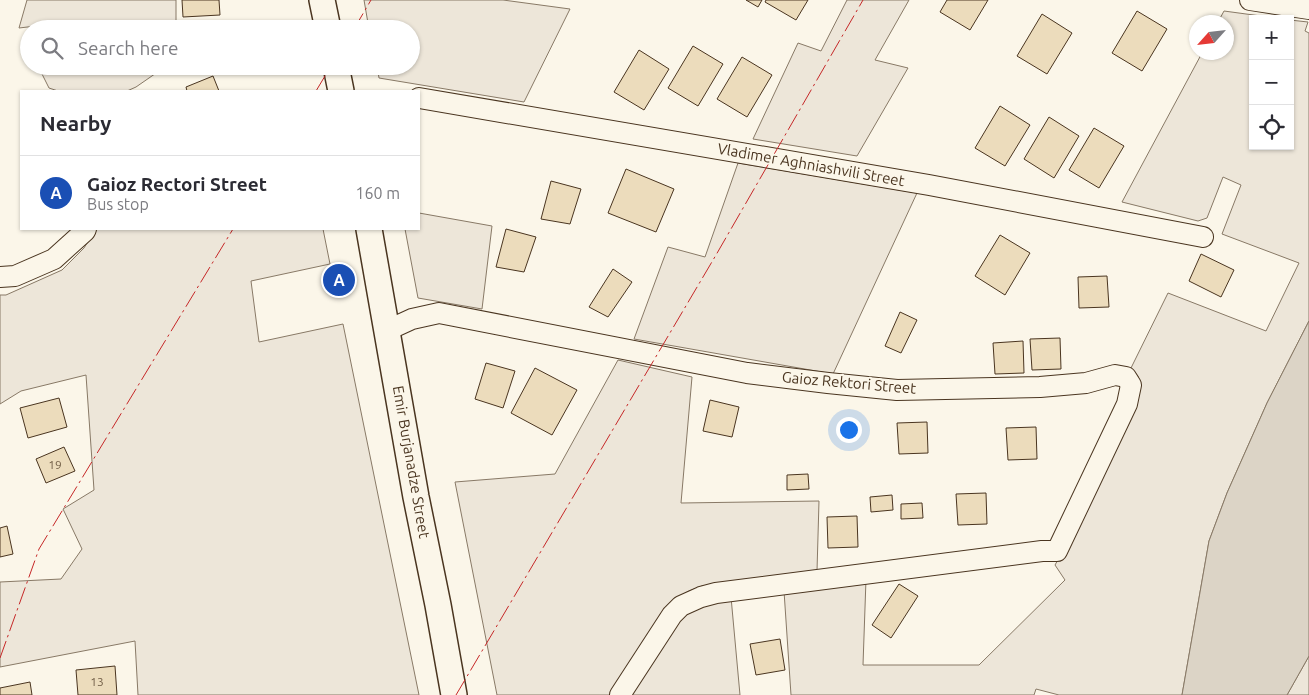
<!DOCTYPE html>
<html lang="en">
<head>
<meta charset="utf-8">
<style>
  body { margin:0; font-family:Ubuntu,sans-serif; background:#f7f7f7; color:#2b2b33 }
  .controls { position:absolute; right:15px; top:15px; display:grid; overflow:hidden; border-radius:0px; box-shadow:0 1px 4px #0004 }
  .controls button { width:45px; height:45px; display:grid; place-items:center; padding:0; border:0; border-bottom:1px solid #e1e1e2; background:#fff; color:#2b2b33; font:25px sans-serif }
  .compass { position:absolute; left:1189px; top:15px; width:45px; height:45px; border-radius:50%; background:#fff; box-shadow:0 1px 4px #0004; rotate:243deg }
  .you { position:absolute; left:848px; top:429px; width:18px; height:18px; margin:-12px; border:4px solid #fff; border-radius:50%; background:#1a73e8; box-shadow:0 0 0 8px #1a73e833 }
  .badge { display:grid; place-items:center; width:32px; height:32px; border-radius:50%; background:#db2777; color:#fff; font-size:16px; font-weight:700 }
  .pin { position:absolute; translate:-50% -50%; border:2px solid #fff; box-shadow:0 1px 5px #0006 }
  .list { margin:0; padding:0; list-style:none }
  h2 { display:flex; justify-content:space-between; align-items:center; height:65px; margin:0; padding:0 20px; font-size:21px }
  h2 small { font-size:16px; font-weight:400; color:#7c7c81 }
  .list li { display:grid; grid-template-columns:32px 1fr auto; gap:15px; align-items:center; box-sizing:border-box; height:75px; padding:0 20px; border-top:1px solid #e1e1e2 }
  .list b { display:block; font-size:19px; white-space:nowrap }
  .list p { margin:0; font-size:16px; white-space:nowrap; color:#7c7c81 }
  .list em { font-size:16px; font-style:normal; color:#7c7c81 }
  .icon { flex:none; width:28px; height:28px; fill:none; stroke:currentColor; stroke-width:2; stroke-linecap:round; stroke-linejoin:round }
  .map { position:relative; flex:none; width:1309px; height:695px; overflow:hidden }
  .search { position:absolute; background:#fff; box-shadow:0 1px 4px #0004; left:20px; top:20px; width:400px; height:55px; display:flex; align-items:center; gap:12px; box-sizing:border-box; padding:0 18px; border-radius:28px; color:#7c7c81; font-size:19px }
  .panel { position:absolute; background:#fff; box-shadow:0 1px 4px #0004; left:20px; top:90px; width:400px; height:140px; border-radius:0px }
  .map>svg:first-child { display:block }
  .green { fill:#ede6d9; stroke:#887966 }
  .water { fill:#dcd4c6; stroke:#887966 }
  .building { fill:#ecdcbc; stroke:#4a3520 }
  .lines { fill:none; stroke-linecap:round; stroke-linejoin:round }
  .minor-casing { stroke:#4a3520; stroke-width:22 }
  .tertiary-casing { stroke:#4a3520; stroke-width:28 }
  .minor { stroke:#fbf6e9; stroke-width:20 }
  .tertiary { stroke:#fbf6e9; stroke-width:25 }
  .power { stroke:#c62828; stroke-width:1; stroke-dasharray:18 4 2.5 4; stroke-linecap:butt }
  .labels { text-anchor:middle; stroke-width:4; stroke-linejoin:round; paint-order:stroke }
  .number-label { font-size:12px; fill:#725f47 }
  .street-label { font-size:15px; fill:#4a3520; stroke:#fbf6e9 }
</style>
</head>
<body>
<div class="map">
<svg width="1309" height="695" viewBox="0 0 1309 695">
  <rect width="100%" height="100%" fill="#fbf6e9"/>
  <g class="green">
    <path d="M27,0H176V20L173,29H37L36,26L19,28Z"/>
    <path d="M364,0H503L570,9L524,102L379,78L377,66H411V29H369Z"/>
    <path d="M847,0H909L875,60L908,68L857,156L753,139L798,43L821,51Z"/>
    <path d="M1224,11L1283,19H1253V146H1290V20L1308,22L1305,31L1309,33V321L1267,403L1227,493L1209,541L1182,695H1059L1036,689L1034,695H791L784,591L866,579L863,665H979L1065,580L1055,565L1071,537L1140,385L1138,376L1131,368L1168,293L1266,331L1299,263L1222,234L1241,185L1223,177L1207,218L1198,221L1122,202L1202,53L1226,52V22H1218Z"/>
    <path d="M41,66H163L162,69L136,87L127,91H58L49,88L42,74Z"/>
    <path d="M738,163L917,193L833,374L634,339L668,247L705,257Z"/>
    <path d="M419,213L492,226L482,309L418,298L405,229H419Z"/>
    <path d="M96,229H323L330,264L251,281L259,342L343,324L419,695H138L135,641L0,667V582L61,579L82,549L63,509L94,490L86,375L21,391L0,404V295H6L62,270L84,248Z"/>
    <path d="M618,360L692,377L681,503L819,501L817,571L702,586L689,591L678,597L611,695H497L455,482L555,474Z"/>
    <path d="M731,597L740,695H625L681,612Z"/>
    <path d="M1309,656V695H1287Z"/>
  </g>
  <path class="water" d="M1309,321V656L1287,695H1182L1209,541L1227,493L1267,403Z"/>
  <g class="building">
    <path d="M182,0H219L220,15L183,17Z"/>
    <path d="M746,0H762L758,7Z"/>
    <path d="M766,0H808L796,20L765,2Z"/>
    <path d="M947,0H988L970,30L940,12Z"/>
    <path d="M1137,11L1167,29L1142,71L1112,53Z"/>
    <path d="M1042,14L1072,33L1047,74L1017,56Z"/>
    <path d="M693,46L723,64L698,106L668,88Z"/>
    <path d="M639,50L669,69L644,110L614,92Z"/>
    <path d="M742,57L772,75L747,117L717,99Z"/>
    <path d="M213,76L219,91H187L186,87Z"/>
    <path d="M1000,106L1030,125L1005,166L975,148Z"/>
    <path d="M1049,117L1079,136L1054,178L1024,159Z"/>
    <path d="M1094,128L1124,146L1099,188L1069,170Z"/>
    <path d="M626,169L674,189L656,232L608,213Z"/>
    <path d="M551,181L581,189L570,224L541,219Z"/>
    <path d="M506,229L536,237L524,272L496,267Z"/>
    <path d="M1000,235L1030,253L1005,295L975,276Z"/>
    <path d="M1201,254L1234,270L1221,297L1189,281Z"/>
    <path d="M613,269L632,282L608,317L589,307Z"/>
    <path d="M1107,276L1109,307L1079,308L1078,277Z"/>
    <path d="M900,312L917,320L901,353L885,346Z"/>
    <path d="M1060,338L1061,369L1032,370L1030,339Z"/>
    <path d="M1023,341L1024,373L995,374L993,343Z"/>
    <path d="M486,363L515,371L503,408L475,399Z"/>
    <path d="M535,368L577,390L552,435L511,413Z"/>
    <path d="M59,398L67,427L28,438L20,408Z"/>
    <path d="M710,400L739,407L732,437L703,431Z"/>
    <path d="M927,422L928,453L899,454L897,423Z"/>
    <path d="M1036,427L1037,459L1008,460L1006,428Z"/>
    <path d="M64,447L75,471L46,483L36,459Z"/>
    <path d="M808,474L809,489L787,490V475Z"/>
    <path d="M986,493L987,524L958,525L956,494Z"/>
    <path d="M892,495L893,510L871,512L870,497Z"/>
    <path d="M922,503L923,518L901,519V504Z"/>
    <path d="M857,516L858,547L828,548L827,517Z"/>
    <path d="M7,526L13,554L0,557V528Z"/>
    <path d="M899,584L918,596L891,638L872,625Z"/>
    <path d="M780,639L785,670L756,675L750,644Z"/>
    <path d="M115,666L117,695H78L76,670Z"/>
    <path d="M30,682L32,695H0V688Z"/>
  </g>
  <g class="lines">
    <defs>
      <g id="minor">
        <path d="M1250,0L1309,9"/>
        <path d="M419,98L929,185L1203,237"/>
        <path d="M0,277L15,276L54,259L85,231L86,229"/>
        <path d="M388,330L412,319L439,313L747,373L828,383L897,390L1040,387L1086,383L1115,375L1126,377L1131,385L1127,404L1057,551H1042L716,593L701,597L681,606L672,615L620,695"/>
      </g>
      <g id="tertiary">
        <path d="M322,0L328,29"/>
        <path d="M336,66L341,91"/>
        <path d="M369,229L416,497L438,605L454,695"/>
      </g>
    </defs>
    <use href="#minor" class="minor-casing"/>
    <use href="#tertiary" class="tertiary-casing"/>
    <use href="#minor" class="minor"/>
    <use href="#tertiary" class="tertiary"/>
    <g class="power">
      <path d="M354,29L371,0"/>
      <path d="M316,91L331,66"/>
      <path d="M0,658L39,549L233,229"/>
      <path d="M456,695L716,255L863,0"/>
    </g>
  </g>
  <g class="labels">
    <g class="number-label">
      <text x="55" y="469">19</text>
      <text x="97" y="686">13</text>
    </g>
    <g class="street-label">
      <text transform="translate(811 165) rotate(10)" y="5">Vladimer Aghniashvili Street</text>
      <text transform="translate(849 383) rotate(5)" y="5">Gaioz Rektori Street</text>
      <text transform="translate(411 462) rotate(80)" y="5">Emir Burjanadze Street</text>
    </g>
  </g>
</svg>
<div class="controls">
<button>+</button>
<button>−</button>
<button><svg class="icon" aria-label="locate" viewBox="0 0 24 24"><circle cx="12" cy="12" r="6"/><path d="M12 2v4M12 18v4M2 12h4M18 12h4"/></svg></button>
</div>
<svg class="compass" viewBox="-18 -18 36 36"><path d="M0-13l5 13h-10z" fill="#e53935"/><path d="M0 13l5-13h-10z" fill="#7c7c81"/></svg>
<div class="you"></div>
<div class="pin badge" style="left:339px;top:280px;background:#1a4fb4">A</div>
<div class="search"><svg class="icon" aria-label="search" viewBox="0 0 24 24"><circle cx="10" cy="10" r="6"/><path d="M15 15l6 6"/></svg>Search here</div>
<section class="panel">
<h2>Nearby<small></small></h2>
<ul class="list">
<li><span class="badge" style="background:#1a4fb4">A</span><div><b>Gaioz Rectori Street</b><p>Bus stop</p></div><em>160 m</em></li>
</ul>
</section>
</div>
</body>
</html>
